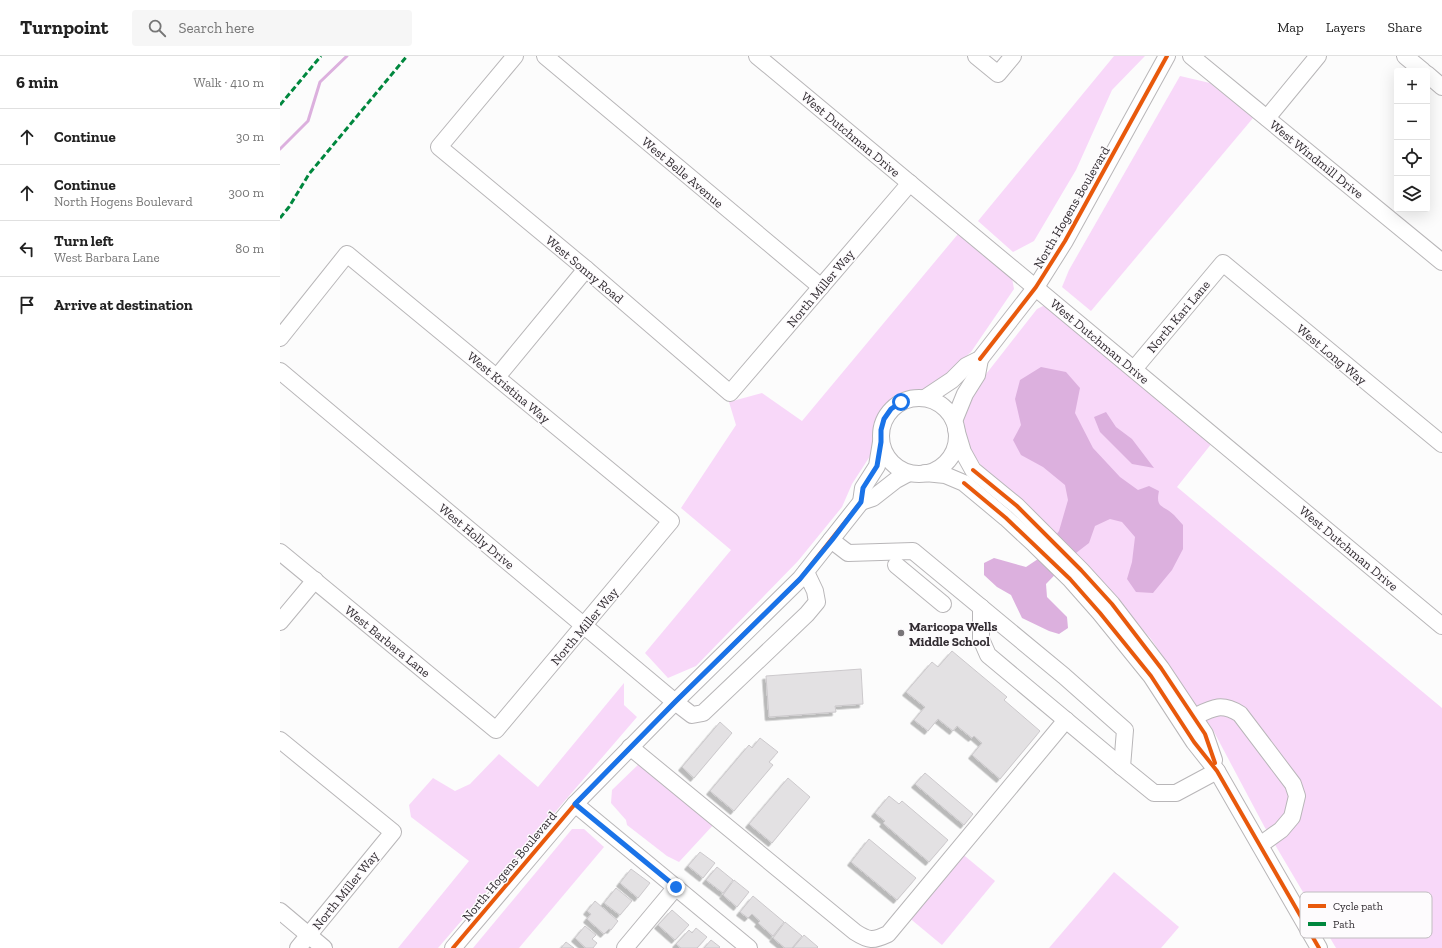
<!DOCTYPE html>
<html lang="en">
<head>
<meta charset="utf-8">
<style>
  body { margin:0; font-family:"Zilla Slab",serif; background:#f6f6f6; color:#222 }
  .controls { position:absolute; right:12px; top:12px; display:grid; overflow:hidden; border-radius:4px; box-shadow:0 4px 16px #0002 }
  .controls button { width:36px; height:36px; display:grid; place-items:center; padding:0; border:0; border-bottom:1px solid #e0e0e0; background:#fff; color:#222; font:20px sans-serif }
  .stop { position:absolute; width:12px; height:12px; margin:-9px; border:3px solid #1a73e8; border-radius:50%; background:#fff }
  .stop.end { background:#1a73e8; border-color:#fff; box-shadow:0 1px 4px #0008 }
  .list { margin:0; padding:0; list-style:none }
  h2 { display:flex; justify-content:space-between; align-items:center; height:52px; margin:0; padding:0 16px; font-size:17px }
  h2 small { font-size:13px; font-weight:400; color:#767676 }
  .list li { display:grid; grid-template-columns:26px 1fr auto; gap:12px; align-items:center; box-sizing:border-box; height:56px; padding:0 16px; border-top:1px solid #e0e0e0 }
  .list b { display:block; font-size:15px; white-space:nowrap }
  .list p { margin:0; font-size:13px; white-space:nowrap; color:#767676 }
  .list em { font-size:13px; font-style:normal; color:#767676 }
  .icon { flex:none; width:22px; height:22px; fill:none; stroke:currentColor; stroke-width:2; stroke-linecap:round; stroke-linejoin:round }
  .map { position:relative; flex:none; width:1162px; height:892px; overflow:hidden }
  header { display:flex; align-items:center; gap:24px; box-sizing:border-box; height:56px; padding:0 20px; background:#fff; border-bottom:1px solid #e0e0e0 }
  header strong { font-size:19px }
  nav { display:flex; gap:22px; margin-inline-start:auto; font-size:14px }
  .search { width:280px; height:36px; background:#f6f6f6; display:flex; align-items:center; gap:10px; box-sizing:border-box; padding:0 14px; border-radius:4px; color:#767676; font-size:15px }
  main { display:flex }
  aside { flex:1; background:#fff }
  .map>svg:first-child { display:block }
  .green { fill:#f8d8f9 }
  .water { fill:#dcb0de }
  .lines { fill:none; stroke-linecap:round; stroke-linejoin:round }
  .stream { stroke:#dcb0de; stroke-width:3 }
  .building { fill:#e3e1e3; stroke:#ccc9cc; filter:url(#shadow) }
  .minor-casing { stroke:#b8b6b8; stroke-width:18 }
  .minor { stroke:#fff; stroke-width:16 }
  .quiet { stroke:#00873e; stroke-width:3; stroke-dasharray:6 3; stroke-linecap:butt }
  .cycleway-casing { stroke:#fdfbfd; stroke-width:6 }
  .cycleway { stroke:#e8590c; stroke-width:4 }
  .route { stroke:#1a73e8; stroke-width:5 }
  .poi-dot { fill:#787578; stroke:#fdfbfd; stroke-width:1.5 }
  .labels { text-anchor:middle; stroke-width:3; stroke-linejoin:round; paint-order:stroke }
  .street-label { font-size:13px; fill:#312c31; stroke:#fdfbfd }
  .poi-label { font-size:13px; font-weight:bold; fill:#312c31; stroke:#fdfbfd; text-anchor:start }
  .key { fill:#fdfbfd; stroke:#c0bdc0; stroke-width:1 }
  .key-label { font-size:11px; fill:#312c31 }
</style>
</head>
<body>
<header>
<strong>Turnpoint</strong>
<div class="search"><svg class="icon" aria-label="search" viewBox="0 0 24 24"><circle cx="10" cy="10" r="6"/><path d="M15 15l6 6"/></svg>Search here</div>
<nav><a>Map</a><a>Layers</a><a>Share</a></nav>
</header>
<main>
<aside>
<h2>6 min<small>Walk · 410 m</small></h2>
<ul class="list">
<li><svg class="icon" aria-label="ahead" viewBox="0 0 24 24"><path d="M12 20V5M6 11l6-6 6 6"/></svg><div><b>Continue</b></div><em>30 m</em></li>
<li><svg class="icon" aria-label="ahead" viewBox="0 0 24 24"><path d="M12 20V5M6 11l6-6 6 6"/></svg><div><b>Continue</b><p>North Hogens Boulevard</p></div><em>300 m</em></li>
<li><svg class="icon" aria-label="left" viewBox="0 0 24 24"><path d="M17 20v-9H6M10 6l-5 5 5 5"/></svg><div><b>Turn left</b><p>West Barbara Lane</p></div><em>80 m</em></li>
<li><svg class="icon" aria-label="arrive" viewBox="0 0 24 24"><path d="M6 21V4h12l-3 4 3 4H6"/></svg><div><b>Arrive at destination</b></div></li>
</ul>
</aside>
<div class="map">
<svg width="1162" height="892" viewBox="0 0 1162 892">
  <defs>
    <filter id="shadow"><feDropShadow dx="-3.5" dy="3.5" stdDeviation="0" flood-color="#0004"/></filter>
  </defs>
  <rect width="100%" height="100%" fill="#fcfcfc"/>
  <g class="green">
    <path d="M834,0H865L832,34L796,114L754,185L733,196L698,165Z"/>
    <path d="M900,20L930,27L973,62L811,255L782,231L789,214Z"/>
    <path d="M678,178L732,222L734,233L691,296L651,331L611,342L593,376L592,397L572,428L562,451L518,505L416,610L388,622L365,597L451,494L401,452L456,369L449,346L482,337L522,365Z"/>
    <path d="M763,250L774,253L932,387L897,431L1162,652V892H1056L984,770L933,674L871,583L767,468L705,415L688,390L684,377V359L692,336L757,253Z"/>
    <path d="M344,627V649L357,661L158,892H118L189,805L131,761L129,749L153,722L175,735L190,728L219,698L258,731Z"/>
    <path d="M362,705L435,767L399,806L387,800L347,769L346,764L331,747L332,734Z"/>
    <path d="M292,773H304L324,791L239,892H193Z"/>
    <path d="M680,796L715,825L662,889L627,860Z"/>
    <path d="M834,816L899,871L881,892H769Z"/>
  </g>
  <g class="water">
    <path d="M761,311L786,316L800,332L795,357L813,392L840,421L858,434L869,430L879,435C875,453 884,449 894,459C897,462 900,466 903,469V493L892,514L873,537L856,536L847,523L852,506L855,481L842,466L830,463L815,470L809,487L796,497L766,528L767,541L787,561L788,572L779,578L769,575L742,562L731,539L717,531L704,519V507L714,502L746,511L758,503L779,475L788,444L785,429L763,411L741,399L733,384L741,369L735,343L740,324Z"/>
    <path d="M826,356L836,371L852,383L874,412L852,408L820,376L814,361Z"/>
  </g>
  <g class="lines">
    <path class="stream" d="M0,93L28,65L40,26L67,0"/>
  </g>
  <g class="building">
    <path d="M672,595L727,641L724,644L760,675L720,723L692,699L702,687L694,680L692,682L677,670L673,675L658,663L648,675L634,664L645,651L626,636L652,606L658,611Z"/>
    <path d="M581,613L583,648L555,650L556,656L489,661L486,620Z"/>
    <path d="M440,666L452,677L414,722L402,711Z"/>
    <path d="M480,682L498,696L489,706L493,709L454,755L430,735L469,689L472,692Z"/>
    <path d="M645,717L693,758L684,769L635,728Z"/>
    <path d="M508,722L530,741L492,787L469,768Z"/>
    <path d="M609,740L619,748L622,745L668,784L649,806L603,767L605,765L595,757Z"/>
    <path d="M589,783L636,822L617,844L571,806Z"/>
    <path d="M420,796L435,807L423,822L408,810Z"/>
    <path d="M437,811L453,824L443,837L426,824Z"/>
    <path d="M351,813L370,827L358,842L340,827Z"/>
    <path d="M454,824L469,836L457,851L443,839Z"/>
    <path d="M336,832L352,845L340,859L324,847Z"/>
    <path d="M473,840L504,866L493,880L478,867L480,865L472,858L468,862L460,856Z"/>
    <path d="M315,845L338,865L331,874L329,873L324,878L307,863L311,858L307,855Z"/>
    <path d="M392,854L409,869L395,884L378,869Z"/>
    <path d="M505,866L522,880L512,892H505L493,882Z"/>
    <path d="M305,870L316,879L312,883L317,887L313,892H306L295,882Z"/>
    <path d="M416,872L427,881L417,892H401L396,888L409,874L412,877Z"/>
    <path d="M524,879L538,891L537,892H513Z"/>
    <path d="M431,884L440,891L439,892H424Z"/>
    <path d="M286,886L294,892H281Z"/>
  </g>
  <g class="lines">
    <defs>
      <g id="minor">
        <path d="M235,0L159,91L306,213L450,337L630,127"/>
        <path d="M265,0L541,231"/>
        <path d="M477,0L1162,570"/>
        <path d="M696,0L718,18L733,0"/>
        <path d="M911,0L1162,206"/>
        <path d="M1125,0L1143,15"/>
        <path d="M1147,18L1162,31"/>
        <path d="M987,62L1038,0"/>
        <path d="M0,282L67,198L391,465L216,674L0,496"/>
        <path d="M854,313L943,207L1162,388"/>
        <path d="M0,315L395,646L412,659L423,657L527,558L537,546L535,535L526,516"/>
        <path d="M217,321L306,213"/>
        <path d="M645,342L672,324L686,310L700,303L756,231L785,185L887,0"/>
        <circle cx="639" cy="380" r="38"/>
        <path d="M674,365L685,338L697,319L700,303"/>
        <path d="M676,373L683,396L693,414L737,450L801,514L832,548L881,612L925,678L934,704"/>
        <path d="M645,417L665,419L684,427L726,462L754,488L790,523L820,557L871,620L914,686L937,715L1039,892"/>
        <path d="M581,446L593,442L616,424L629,417"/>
        <path d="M551,484L568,497L633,495L784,620L845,674L842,711L874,737H896L937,715"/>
        <path d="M616,509L663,548"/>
        <path d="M701,551V583L708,599L842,711"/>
        <path d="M0,566L35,524"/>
        <path d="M914,661C932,652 941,646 960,658L1013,728L1017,740L1012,761L1001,774L980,789"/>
        <path d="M0,684L113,776L18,892"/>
        <path d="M350,691L575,876C589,885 593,885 608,878L786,664"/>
        <path d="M295,748L469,892"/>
        <path d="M0,855L44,892"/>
        <path d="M173,892L295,748L395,646L520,523L581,446L583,432L597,410L601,386"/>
        <path d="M345,892L396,831"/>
      </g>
    </defs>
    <use href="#minor" class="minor-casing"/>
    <use href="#minor" class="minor"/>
    <g class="quiet">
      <path d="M0,49L41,0"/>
      <path d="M0,162L9,151L29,118L127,0"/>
    </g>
    <defs>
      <g id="cycleway">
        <path d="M700,303L756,231L785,185L887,0"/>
        <path d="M693,414L737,450L801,514L832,548L881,612L925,678L935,707"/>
        <path d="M684,427L726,462L790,523L820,557L871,620L914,686L937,715L1039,892"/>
        <path d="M173,892L295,748L395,646L520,523L581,446"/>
      </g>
    </defs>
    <use href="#cycleway" class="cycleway-casing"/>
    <use href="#cycleway" class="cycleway"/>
  </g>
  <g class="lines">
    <path class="route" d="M396,831L295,748L395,646L520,523L552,484L581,446L583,432L597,410L601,386V374L604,363L611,353L621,346"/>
  </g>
  <circle class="poi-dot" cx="621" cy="577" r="4"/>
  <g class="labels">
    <g class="street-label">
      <text transform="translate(571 78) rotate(40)" y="5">West Dutchman Drive</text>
      <text transform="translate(1037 103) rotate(39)" y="5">West Windmill Drive</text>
      <text transform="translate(403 116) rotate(40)" y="5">West Belle Avenue</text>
      <text transform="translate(791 151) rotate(-60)" y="5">North Hogens Boulevard</text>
      <text transform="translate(305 213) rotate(40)" y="5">West Sonny Road</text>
      <text transform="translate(540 232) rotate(-50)" y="5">North Miller Way</text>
      <text transform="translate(898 260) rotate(-50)" y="5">North Kari Lane</text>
      <text transform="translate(820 285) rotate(40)" y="5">West Dutchman Drive</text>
      <text transform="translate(1052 298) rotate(40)" y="5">West Long Way</text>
      <text transform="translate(229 331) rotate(40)" y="5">West Kristina Way</text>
      <text transform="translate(197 480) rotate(40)" y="5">West Holly Drive</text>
      <text transform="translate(1069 492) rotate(40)" y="5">West Dutchman Drive</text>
      <text transform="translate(304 570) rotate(-50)" y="5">North Miller Way</text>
      <text transform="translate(108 585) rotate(39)" y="5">West Barbara Lane</text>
      <text transform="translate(229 810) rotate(-50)" y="5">North Hogens Boulevard</text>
      <text transform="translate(65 834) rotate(-51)" y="5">North Miller Way</text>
    </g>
    <g class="poi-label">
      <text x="629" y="575">Maricopa Wells<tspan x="629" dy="15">Middle School</tspan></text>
    </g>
  </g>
  <rect x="1020" y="836" width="132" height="46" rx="6" class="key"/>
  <rect x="1028" y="848" width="18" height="4" fill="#e8590c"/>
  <rect x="1028" y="866" width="18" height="4" fill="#00873e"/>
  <g class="key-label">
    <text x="1053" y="854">Cycle path</text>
    <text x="1053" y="872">Path</text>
  </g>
</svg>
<div class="controls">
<button>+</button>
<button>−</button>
<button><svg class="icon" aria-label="locate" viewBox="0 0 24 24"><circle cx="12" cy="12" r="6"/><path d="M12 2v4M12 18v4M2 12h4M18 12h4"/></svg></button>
<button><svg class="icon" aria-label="layers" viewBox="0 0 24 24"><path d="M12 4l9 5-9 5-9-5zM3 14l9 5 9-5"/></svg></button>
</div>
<div class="stop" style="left:621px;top:346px"></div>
<div class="stop end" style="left:396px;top:831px"></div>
</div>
</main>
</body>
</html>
